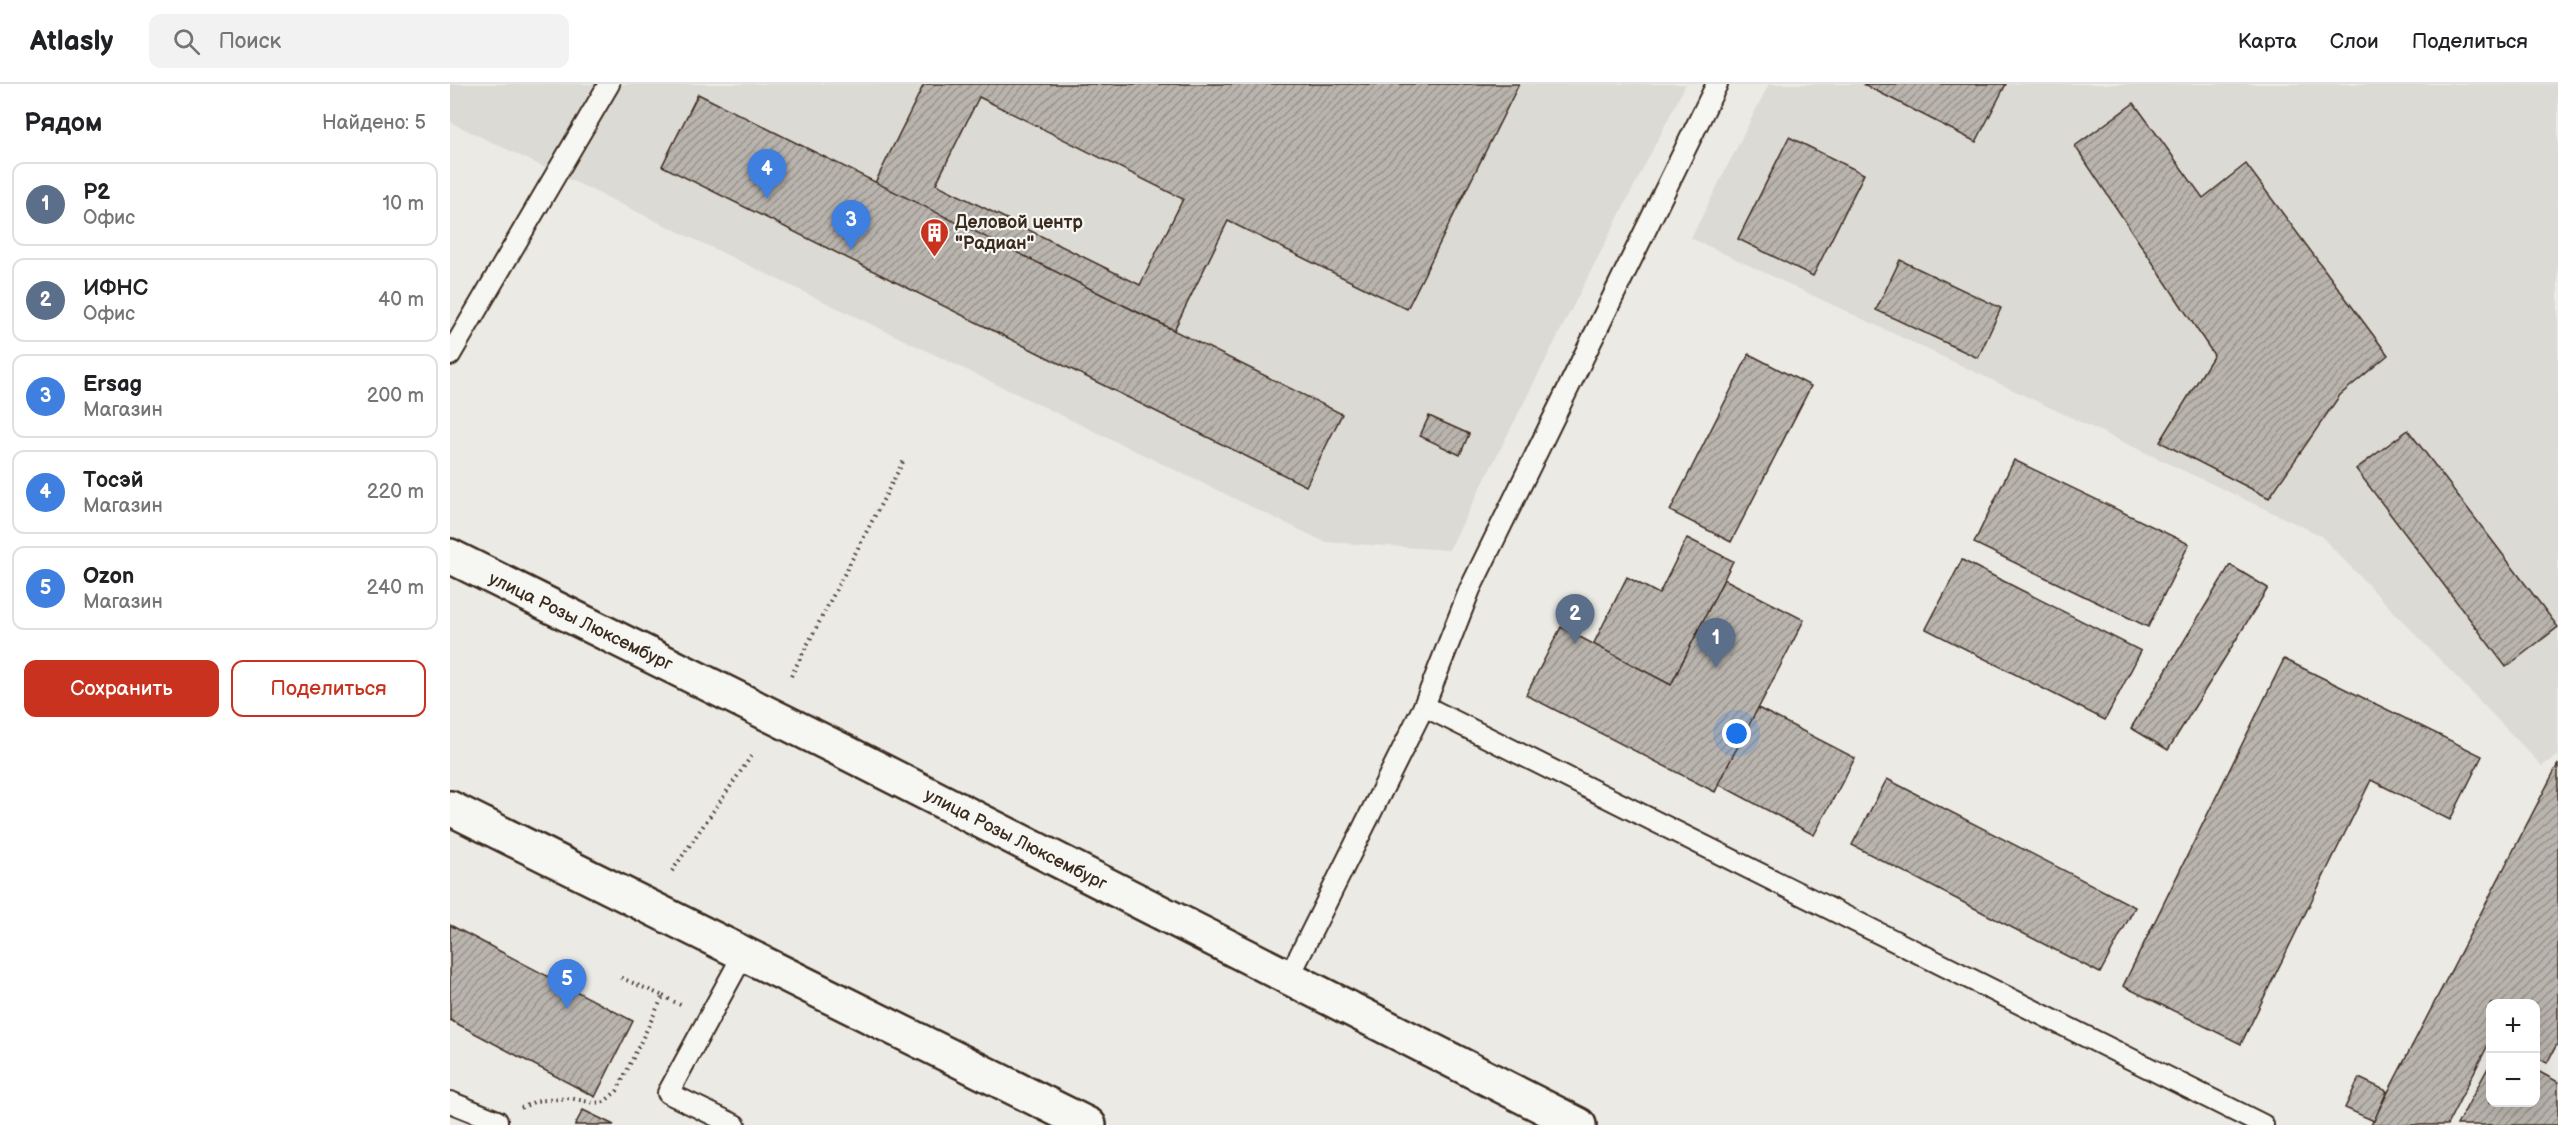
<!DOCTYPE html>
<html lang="ru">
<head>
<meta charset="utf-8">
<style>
  body { margin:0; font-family:"Balsamiq Sans",sans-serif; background:#f2f2f2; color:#202124 }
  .controls { position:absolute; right:18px; bottom:18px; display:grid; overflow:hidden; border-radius:12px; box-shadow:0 6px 24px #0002 }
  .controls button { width:54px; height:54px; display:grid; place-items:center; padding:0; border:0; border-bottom:2px solid #e0e0e0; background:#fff; color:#202124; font:30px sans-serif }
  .you { position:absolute; left:1287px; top:650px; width:21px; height:21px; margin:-15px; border:4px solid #fff; border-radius:50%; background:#1a73e8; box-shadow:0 0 0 9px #1a73e833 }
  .badge { display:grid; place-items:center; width:39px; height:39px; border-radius:50%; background:#c8321e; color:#fff; font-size:20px; font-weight:700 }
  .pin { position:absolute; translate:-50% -50px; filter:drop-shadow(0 2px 3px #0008) }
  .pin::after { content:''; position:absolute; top:32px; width:21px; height:18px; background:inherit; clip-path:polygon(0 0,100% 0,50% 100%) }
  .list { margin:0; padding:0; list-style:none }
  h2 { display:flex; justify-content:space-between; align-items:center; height:78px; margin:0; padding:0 24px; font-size:26px }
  h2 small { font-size:20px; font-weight:400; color:#757577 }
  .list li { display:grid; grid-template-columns:39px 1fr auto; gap:18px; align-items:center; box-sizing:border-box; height:84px; margin:0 12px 12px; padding:0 12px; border:2px solid #e0e0e0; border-radius:12px }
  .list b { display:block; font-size:22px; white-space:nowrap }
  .list p { margin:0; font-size:20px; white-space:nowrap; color:#757577 }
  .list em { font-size:20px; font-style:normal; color:#757577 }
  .actions { display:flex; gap:12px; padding:18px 24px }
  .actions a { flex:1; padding:14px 0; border:2px solid #c8321e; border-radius:12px; text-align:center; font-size:21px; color:#c8321e }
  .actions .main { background:#c8321e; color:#fff }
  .icon { flex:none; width:33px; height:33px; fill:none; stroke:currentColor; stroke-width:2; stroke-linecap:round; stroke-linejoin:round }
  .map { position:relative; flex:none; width:2108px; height:1041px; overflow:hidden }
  header { display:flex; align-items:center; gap:36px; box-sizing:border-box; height:84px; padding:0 30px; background:#fff; border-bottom:2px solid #e0e0e0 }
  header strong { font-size:28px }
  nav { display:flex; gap:33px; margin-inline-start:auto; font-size:21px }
  .search { width:420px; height:54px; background:#f2f2f2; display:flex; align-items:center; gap:15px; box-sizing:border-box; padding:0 21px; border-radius:12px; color:#757577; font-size:22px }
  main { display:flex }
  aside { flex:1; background:#fff }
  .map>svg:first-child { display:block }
  .built { fill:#dcdad4 }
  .building { fill:url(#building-hatch); stroke:#3b2a1e; stroke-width:1.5; fill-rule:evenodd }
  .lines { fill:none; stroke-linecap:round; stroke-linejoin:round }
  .service-casing { stroke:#3b2a1e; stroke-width:24 }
  .minor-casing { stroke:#3b2a1e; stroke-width:38 }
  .secondary-casing { stroke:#3b2a1e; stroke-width:38 }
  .path { stroke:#3b2a1e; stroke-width:4; stroke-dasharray:1.5 4.5; stroke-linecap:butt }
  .service { stroke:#f6f6f2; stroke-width:20 }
  .minor { stroke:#f6f6f2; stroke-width:33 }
  .secondary { stroke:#f6f6f2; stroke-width:33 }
  .labels { text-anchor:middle; stroke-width:4.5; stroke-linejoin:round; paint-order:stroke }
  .poi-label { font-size:18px; font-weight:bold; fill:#3b2a1e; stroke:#f6f6f2; text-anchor:start }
  .street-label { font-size:18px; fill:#3b2a1e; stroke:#f6f6f2 }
</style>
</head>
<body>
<header>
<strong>Atlasly</strong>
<div class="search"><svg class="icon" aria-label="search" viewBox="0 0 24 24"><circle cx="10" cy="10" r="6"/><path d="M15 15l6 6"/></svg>Поиск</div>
<nav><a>Карта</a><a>Слои</a><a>Поделиться</a></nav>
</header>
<main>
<aside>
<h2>Рядом<small>Найдено: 5</small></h2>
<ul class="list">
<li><span class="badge" style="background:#5c6f8a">1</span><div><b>Р2</b><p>Офис</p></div><em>10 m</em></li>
<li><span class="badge" style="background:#5c6f8a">2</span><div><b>ИФНС</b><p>Офис</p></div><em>40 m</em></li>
<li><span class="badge" style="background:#3f7fe0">3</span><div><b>Ersag</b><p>Магазин</p></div><em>200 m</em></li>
<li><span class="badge" style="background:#3f7fe0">4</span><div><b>Тосэй</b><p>Магазин</p></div><em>220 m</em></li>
<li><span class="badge" style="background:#3f7fe0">5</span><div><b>Ozon</b><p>Магазин</p></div><em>240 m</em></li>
</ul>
<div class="actions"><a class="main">Сохранить</a><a>Поделиться</a></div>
</aside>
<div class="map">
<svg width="2108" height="1041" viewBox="0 0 2108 1041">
  <defs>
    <pattern id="building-hatch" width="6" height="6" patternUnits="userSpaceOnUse" patternTransform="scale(1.5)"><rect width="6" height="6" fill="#bab4ae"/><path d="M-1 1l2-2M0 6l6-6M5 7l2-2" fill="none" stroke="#98938d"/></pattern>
  </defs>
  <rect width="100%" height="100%" fill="#ebeae5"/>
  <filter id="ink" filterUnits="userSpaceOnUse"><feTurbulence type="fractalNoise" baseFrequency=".0167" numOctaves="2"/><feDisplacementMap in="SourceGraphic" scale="12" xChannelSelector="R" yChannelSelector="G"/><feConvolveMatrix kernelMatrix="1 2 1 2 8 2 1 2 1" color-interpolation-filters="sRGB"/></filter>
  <g filter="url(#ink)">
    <g class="built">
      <path d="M0,0H1236L999,466L875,458L0,38Z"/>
      <path d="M1319,0H2108V671L2092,682L1870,451L1241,154Z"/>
    </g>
    <g class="building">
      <path d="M474,0H1069L957,225L778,137L724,246L425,99ZM529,13L733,115L690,201L486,100Z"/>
      <path d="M1413,0H1556L1526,58Z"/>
      <path d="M248,10L892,330L856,402L212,82Z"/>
      <path d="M1684,19L1753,114L1796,80L1938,271L1890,311L1819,414L1710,358L1764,271L1625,62Z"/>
      <path d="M1339,53L1414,90L1363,192L1288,155Z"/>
      <path d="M1450,176L1551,224L1528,274L1426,226Z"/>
      <path d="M1299,270L1361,302L1281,458L1220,427Z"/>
      <path d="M979,332L1019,350L1010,371L970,352Z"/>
      <path d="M1958,346L2108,543L2056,583L1906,385Z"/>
      <path d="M1564,376L1739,460L1698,543L1524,459Z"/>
      <path d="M1237,454L1283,477L1221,601L1143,561L1177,493L1209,510Z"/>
      <path d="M1512,476L1691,567L1655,636L1476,545Z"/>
      <path d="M1780,481L1818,504L1718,666L1681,644Z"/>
      <path d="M1274,495L1354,536L1265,708L1076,611L1111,543L1221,601Z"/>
      <path d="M1834,575L2032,672L2000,736L1921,696L1791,960L1673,902Z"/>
      <path d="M1308,624L1405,674L1364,751L1268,700Z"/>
      <path d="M2108,680V958L2097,979L2086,973V920H2040V957L1997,1041H1921Z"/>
      <path d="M1437,695L1685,823L1650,889L1402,761Z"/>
      <path d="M0,841L183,937L145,1013L0,936Z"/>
      <path d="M2040,980V1018H2086V986L2108,998V1041H2007Z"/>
      <path d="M1909,994L1937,1007L1924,1037L1895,1024Z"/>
      <path d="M133,1026L164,1041H125Z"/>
    </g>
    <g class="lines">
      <defs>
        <g id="service">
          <path d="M0,271L159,0"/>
          <path d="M974,622L1813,1041"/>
          <path d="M839,893L974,622L1020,505L1267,0"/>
          <path d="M0,1018L47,1037"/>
          <path d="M285,1041L218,1009L293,871"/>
        </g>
        <path id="minor" d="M0,724L639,1041"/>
        <path id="secondary" d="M0,472L393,667L1129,1041"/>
      </defs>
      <use href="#service" class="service-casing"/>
      <use href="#minor" class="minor-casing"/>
      <use href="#secondary" class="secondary-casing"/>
      <g class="path">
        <path d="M341,592L454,376"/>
        <path d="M222,787L302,671"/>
        <path d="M213,912L234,923"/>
        <path d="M71,1024L86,1017L120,1014L144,1019L154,1018L167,1007L213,912L167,892"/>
      </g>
      <use href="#service" class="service"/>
      <use href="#minor" class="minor"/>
      <use href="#secondary" class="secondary"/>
    </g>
  </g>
  <defs>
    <symbol id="building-pin" viewBox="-11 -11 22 30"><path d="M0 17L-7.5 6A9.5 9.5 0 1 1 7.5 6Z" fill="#c8321e" stroke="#f6f6f2"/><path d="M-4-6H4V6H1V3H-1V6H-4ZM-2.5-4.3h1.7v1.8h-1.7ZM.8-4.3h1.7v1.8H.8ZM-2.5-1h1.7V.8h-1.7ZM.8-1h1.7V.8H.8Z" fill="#fff"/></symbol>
  </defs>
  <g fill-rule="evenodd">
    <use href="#building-pin" x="468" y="132" width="33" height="45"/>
  </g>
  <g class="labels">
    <g class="poi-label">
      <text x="505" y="144">Деловой центр<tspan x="505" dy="21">"Радиан"</tspan></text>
    </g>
    <g class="street-label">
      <text transform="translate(131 537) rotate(26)" y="6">улица Розы Люксембург</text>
      <text transform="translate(566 755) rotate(27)" y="6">улица Розы Люксембург</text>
    </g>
  </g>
</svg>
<div class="controls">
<button>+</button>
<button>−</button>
</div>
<div class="you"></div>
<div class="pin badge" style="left:1266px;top:584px;background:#5c6f8a">1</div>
<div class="pin badge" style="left:1125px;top:560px;background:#5c6f8a">2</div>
<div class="pin badge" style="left:401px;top:166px;background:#3f7fe0">3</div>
<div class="pin badge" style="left:317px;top:115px;background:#3f7fe0">4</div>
<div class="pin badge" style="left:117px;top:925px;background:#3f7fe0">5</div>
</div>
</main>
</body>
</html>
